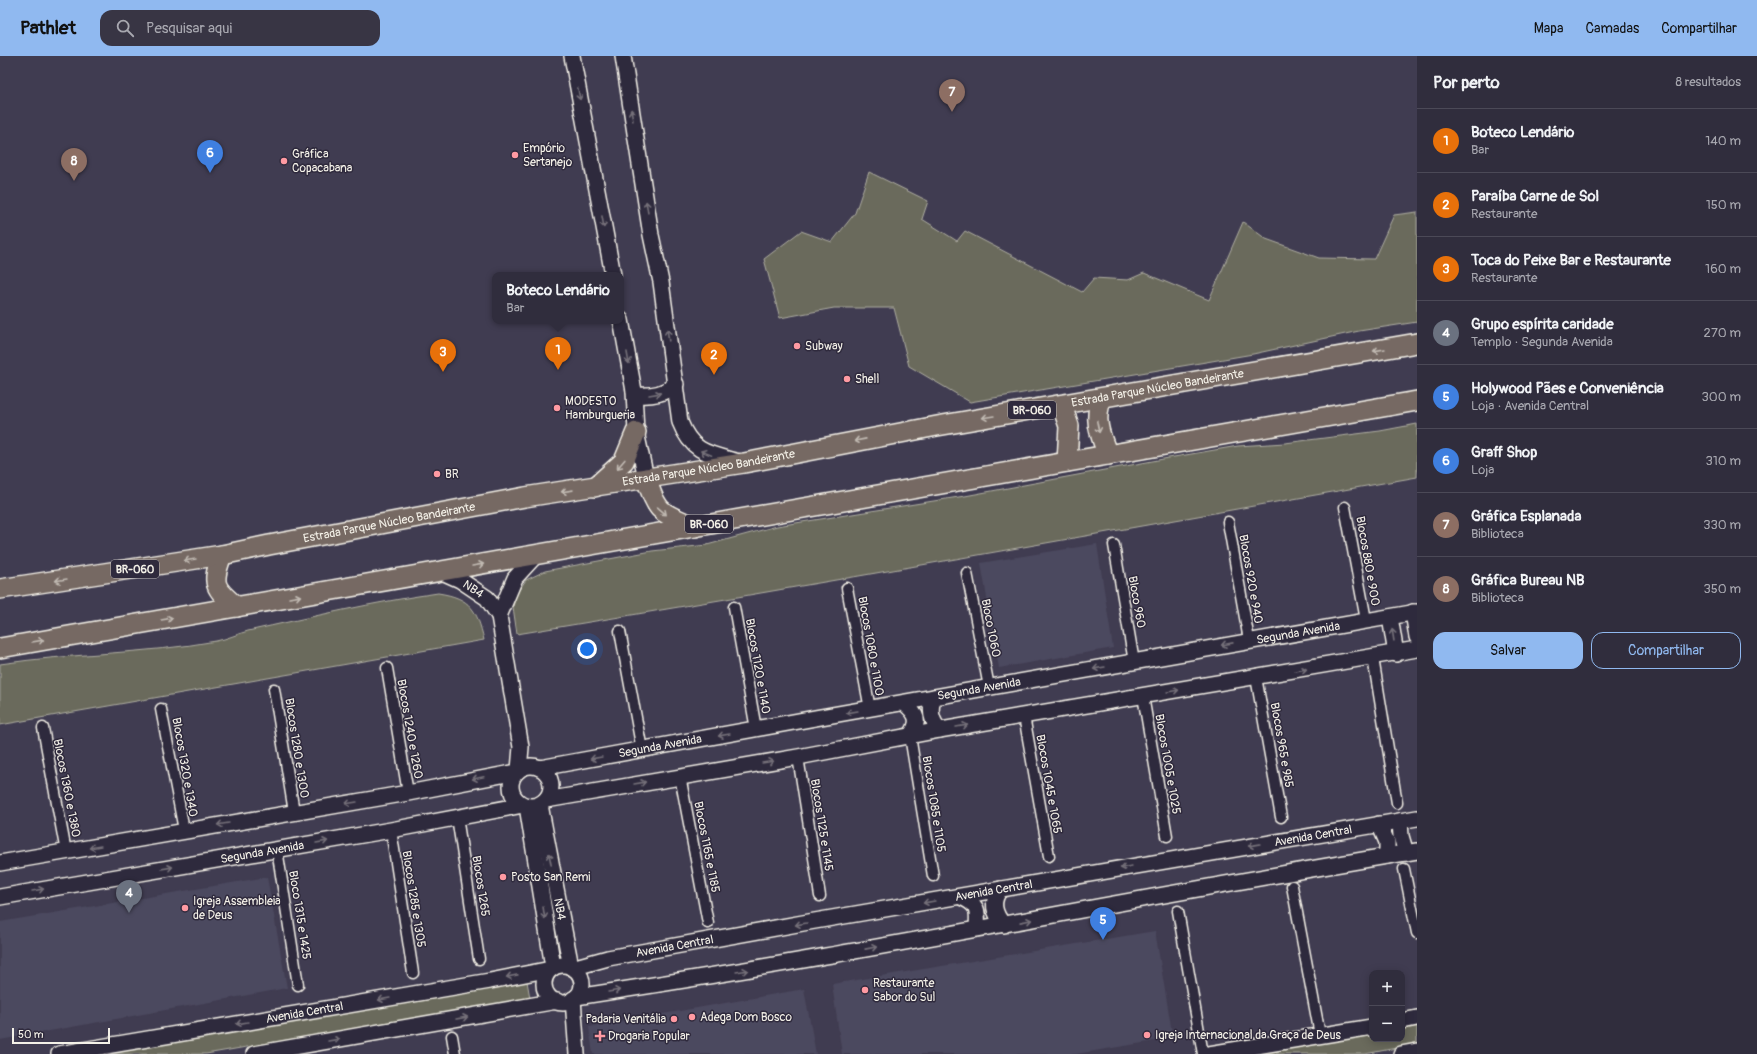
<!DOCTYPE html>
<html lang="pt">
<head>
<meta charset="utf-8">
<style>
  body { margin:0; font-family:Pangolin,sans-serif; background:#383544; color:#f1f3f6 }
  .controls { position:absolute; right:12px; bottom:12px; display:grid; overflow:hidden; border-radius:8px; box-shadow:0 2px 10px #0003 }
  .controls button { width:36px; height:36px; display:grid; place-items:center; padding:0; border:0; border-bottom:1px solid #4b4957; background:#302d3d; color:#f1f3f6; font:20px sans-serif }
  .scale { position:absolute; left:12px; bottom:10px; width:98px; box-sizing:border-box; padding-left:4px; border:2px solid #f4f1e8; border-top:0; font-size:11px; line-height:14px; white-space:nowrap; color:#f4f1e8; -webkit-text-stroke:3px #2f2a3d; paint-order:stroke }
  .you { position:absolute; left:587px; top:593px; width:14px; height:14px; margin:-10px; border:3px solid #fff; border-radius:50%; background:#1a73e8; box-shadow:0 0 0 6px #1a73e833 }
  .badge { display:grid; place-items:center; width:26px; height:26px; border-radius:50%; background:#90b9f0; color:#fff; font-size:13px; font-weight:700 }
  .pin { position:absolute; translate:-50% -33px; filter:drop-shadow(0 1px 2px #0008) }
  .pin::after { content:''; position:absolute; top:21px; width:14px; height:12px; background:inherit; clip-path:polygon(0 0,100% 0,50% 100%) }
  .popup { position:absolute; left:492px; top:216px; width:132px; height:52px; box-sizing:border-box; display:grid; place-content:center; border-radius:8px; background:#302d3d; filter:drop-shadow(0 1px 3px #0005); font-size:13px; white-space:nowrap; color:#a8a8b0 }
  .popup b { font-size:15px; color:#f1f3f6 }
  .popup::after { content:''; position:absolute; left:50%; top:100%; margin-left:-8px; border:8px solid transparent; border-top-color:#302d3d }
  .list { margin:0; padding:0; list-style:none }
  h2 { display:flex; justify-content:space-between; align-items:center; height:52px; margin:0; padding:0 16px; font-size:17px }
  h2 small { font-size:13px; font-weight:400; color:#a8a8b0 }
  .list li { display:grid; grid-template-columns:26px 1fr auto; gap:12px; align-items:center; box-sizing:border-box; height:64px; padding:0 16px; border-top:1px solid #4b4957 }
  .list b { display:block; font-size:15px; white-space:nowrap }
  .list p { margin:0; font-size:13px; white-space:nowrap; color:#a8a8b0 }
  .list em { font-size:13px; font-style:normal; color:#a8a8b0 }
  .actions { display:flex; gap:8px; padding:12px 16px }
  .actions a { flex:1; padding:9px 0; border:1px solid #90b9f0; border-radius:12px; text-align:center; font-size:14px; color:#90b9f0 }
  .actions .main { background:#90b9f0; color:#111 }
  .icon { flex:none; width:22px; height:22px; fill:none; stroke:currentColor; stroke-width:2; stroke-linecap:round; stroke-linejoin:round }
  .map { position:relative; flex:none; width:1417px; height:998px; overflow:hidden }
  header { display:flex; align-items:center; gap:24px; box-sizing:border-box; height:56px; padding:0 20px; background:#90b9f0; color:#111 }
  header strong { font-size:19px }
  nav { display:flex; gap:22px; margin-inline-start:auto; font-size:14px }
  .search { width:280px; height:36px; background:#383544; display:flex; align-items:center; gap:10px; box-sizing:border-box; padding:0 14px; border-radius:12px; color:#a8a8b0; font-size:15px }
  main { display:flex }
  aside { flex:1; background:#302d3d }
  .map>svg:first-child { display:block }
  .built { fill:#4b495f }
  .green { fill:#6a6b5c; stroke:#afaea2 }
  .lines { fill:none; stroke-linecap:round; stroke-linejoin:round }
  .street-casing { stroke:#f4f1e8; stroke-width:13 }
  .secondary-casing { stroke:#f4f1e8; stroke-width:18 }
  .highway-casing { stroke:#f4f1e8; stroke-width:22 }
  .street { stroke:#2f2a3d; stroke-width:10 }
  .secondary { stroke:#2f2a3d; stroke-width:15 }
  .highway { stroke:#766964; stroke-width:19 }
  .oneway { stroke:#747079 }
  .oneway2 { stroke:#c2bbb3 }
  .poi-dot { fill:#ff9aa2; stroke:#2f2a3d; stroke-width:1.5 }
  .labels { text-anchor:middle; stroke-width:3; stroke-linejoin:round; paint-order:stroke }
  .shield { fill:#2f2a3d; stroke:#b9b5b5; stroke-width:1 }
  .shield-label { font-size:11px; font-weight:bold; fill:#f4f1e8 }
  .poi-label { font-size:12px; fill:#f4f1e8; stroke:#2f2a3d; text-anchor:start }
  .street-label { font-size:12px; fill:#f4f1e8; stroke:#2f2a3d }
</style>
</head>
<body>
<header>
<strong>Pathlet</strong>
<div class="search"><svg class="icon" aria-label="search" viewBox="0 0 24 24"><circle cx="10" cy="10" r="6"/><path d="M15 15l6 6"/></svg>Pesquisar aqui</div>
<nav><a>Mapa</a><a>Camadas</a><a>Compartilhar</a></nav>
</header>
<main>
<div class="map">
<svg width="1417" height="998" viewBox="0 0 1417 998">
  <rect width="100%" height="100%" fill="#403c51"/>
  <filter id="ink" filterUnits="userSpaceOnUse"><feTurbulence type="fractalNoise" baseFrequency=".025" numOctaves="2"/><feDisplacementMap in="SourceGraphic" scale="8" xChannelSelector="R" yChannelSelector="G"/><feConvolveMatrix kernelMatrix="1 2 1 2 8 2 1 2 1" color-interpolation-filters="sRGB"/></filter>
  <g filter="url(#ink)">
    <g class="built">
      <path d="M1097,488L1113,592L999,612L981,507Z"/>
      <path d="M267,821L287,932L0,984V866Z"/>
      <path d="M1155,875L1173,982L1076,998H842L832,928Z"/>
      <path d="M804,933L816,998H593L589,971Z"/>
    </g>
    <g class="green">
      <path d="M869,116L928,145L922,163L957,185L965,175L1082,236L1094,222L1128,224L1144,217L1209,244L1243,166L1266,183L1319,202L1374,203L1394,159L1417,156V266L1359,275L1253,298L970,346L909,310L894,252H834L780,262L764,203L801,175L832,186L855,157Z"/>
      <path d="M1417,368V421C1117,474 817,529 517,578L513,551L516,538L526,524L545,515L652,495L707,489L777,470L965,440L1174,401L1238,390L1285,387L1380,375Z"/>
      <path d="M438,537C471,542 477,554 484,584L0,669V608C72,597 145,598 216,585C227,583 237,578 248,575C311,561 374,546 438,537Z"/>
      <path d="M526,920L530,942L206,998H78Z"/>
      <path d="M1417,966V988L1365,998H1238L1372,974V983H1402V969Z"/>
    </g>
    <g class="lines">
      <defs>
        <g id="street">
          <path d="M1345,451L1366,564"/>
          <path d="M1228,466L1249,584"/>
          <path d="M1114,489L1134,606"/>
          <path d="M967,517L989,631"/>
          <path d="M847,532L870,653"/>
          <path d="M734,551L756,673"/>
          <path d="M620,575L642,694"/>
          <path d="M1373,602L1397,747"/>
          <path d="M387,612L408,737"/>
          <path d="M1256,621L1281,761"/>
          <path d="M274,633L294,756"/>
          <path d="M1143,640L1167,780"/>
          <path d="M161,653L184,774"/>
          <path d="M1024,660L1049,800"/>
          <path d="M43,672L66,796"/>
          <path d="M910,680L933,820"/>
          <path d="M798,701L820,840"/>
          <path d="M680,720L708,867"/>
          <path d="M457,761L479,903"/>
          <path d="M391,774L413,917"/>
          <path d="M277,793L298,929"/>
          <path d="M1404,813L1417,877"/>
          <path d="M1292,830L1320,979"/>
          <path d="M1178,855L1203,998"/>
          <path d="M452,980L455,998"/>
        </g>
        <g id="secondary">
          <path d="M572,0L613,219"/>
          <path d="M623,0L651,179L661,226L680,366C692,397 709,398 739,406"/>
          <path d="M621,264L634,335L636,376L646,422"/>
          <path d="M634,335L637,339C653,340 664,338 676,328"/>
          <path id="s1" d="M440,515L460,524L487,542L499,560L521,691L519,714"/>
          <path d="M1413,556L1417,581"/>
          <path d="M499,560L515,522L537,498"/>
          <path d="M1390,561L1396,598"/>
          <path d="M934,641C929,653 931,665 940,674"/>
          <path d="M904,647C917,658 921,665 910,680"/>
          <circle cx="531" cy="730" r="20"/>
          <path id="s2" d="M540,712C832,658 1125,607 1417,556"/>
          <path d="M546,744L798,701L940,674L1417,593"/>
          <path id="s3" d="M540,749L571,911"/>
          <path d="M527,750L553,911"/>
          <path d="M1400,765L1401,780L1406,797"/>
          <path d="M1379,768L1387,786V800"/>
          <path d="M0,807L408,737L517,716"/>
          <path d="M1001,833C990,845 994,858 1004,869"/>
          <path id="s4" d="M0,841L391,774L523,749"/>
          <path d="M961,841C979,849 978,855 977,872"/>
          <circle cx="563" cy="928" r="19"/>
          <path id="s5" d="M572,912L608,902L803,867L1417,762"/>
          <path d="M576,941C857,899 1136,841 1417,795"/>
          <path d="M573,943L577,998"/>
          <path d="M1402,965L1417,962"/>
          <path id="s6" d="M59,998L490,925L551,913"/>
          <path d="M254,998L557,945"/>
          <path d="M1209,998L1372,971"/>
          <path d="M1401,998L1417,995"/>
        </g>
        <g id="highway">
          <path d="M1102,342C1093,363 1100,379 1108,399"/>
          <path d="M1062,350L1069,370L1067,406"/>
          <path d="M646,422C658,459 661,456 695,471"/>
          <path d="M595,431L624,405L636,376"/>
          <path d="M222,499C211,528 214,532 237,551"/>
          <path id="s7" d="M0,533L222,499L269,489L525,441L744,407L937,370L1417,287"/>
          <path d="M0,592L1417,345"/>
        </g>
      </defs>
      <use href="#street" class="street-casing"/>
      <use href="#secondary" class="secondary-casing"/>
      <use href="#highway" class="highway-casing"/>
      <use href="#street" class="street"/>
      <use href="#secondary" class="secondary"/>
      <use href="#highway" class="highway"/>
    </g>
    <defs><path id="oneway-shaft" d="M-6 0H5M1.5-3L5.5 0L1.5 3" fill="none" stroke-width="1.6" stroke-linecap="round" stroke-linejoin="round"/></defs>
    <g class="oneway">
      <use href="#oneway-shaft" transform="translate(579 38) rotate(79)"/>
      <use href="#oneway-shaft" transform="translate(632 59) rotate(-99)"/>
      <use href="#oneway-shaft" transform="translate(647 151) rotate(-99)"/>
      <use href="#oneway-shaft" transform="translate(603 166) rotate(80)"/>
      <use href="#oneway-shaft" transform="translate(668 279) rotate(-98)"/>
      <use href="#oneway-shaft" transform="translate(628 302) rotate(80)"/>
      <use href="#oneway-shaft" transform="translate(655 338) rotate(-10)"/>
      <use href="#oneway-shaft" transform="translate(706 397) rotate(-158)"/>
      <use href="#oneway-shaft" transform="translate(1393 579) rotate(-99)"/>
      <use href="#oneway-shaft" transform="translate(1227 588) rotate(169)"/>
      <use href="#oneway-shaft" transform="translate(1099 612) rotate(170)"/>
      <use href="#oneway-shaft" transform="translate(1301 614) rotate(-9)"/>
      <use href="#oneway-shaft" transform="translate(1173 635) rotate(-9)"/>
      <use href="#oneway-shaft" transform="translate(852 656) rotate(170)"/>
      <use href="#oneway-shaft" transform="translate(962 670) rotate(-10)"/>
      <use href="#oneway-shaft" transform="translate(724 679) rotate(170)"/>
      <use href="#oneway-shaft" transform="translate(596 702) rotate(170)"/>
      <use href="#oneway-shaft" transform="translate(768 706) rotate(-9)"/>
      <use href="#oneway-shaft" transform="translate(478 722) rotate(168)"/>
      <use href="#oneway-shaft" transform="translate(640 727) rotate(-10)"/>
      <use href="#oneway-shaft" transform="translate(351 747) rotate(171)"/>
      <use href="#oneway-shaft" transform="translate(223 768) rotate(171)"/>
      <use href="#oneway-shaft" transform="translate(322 786) rotate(-10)"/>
      <use href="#oneway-shaft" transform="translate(1254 789) rotate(170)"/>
      <use href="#oneway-shaft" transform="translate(95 791) rotate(170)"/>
      <use href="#oneway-shaft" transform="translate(550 803) rotate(-101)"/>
      <use href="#oneway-shaft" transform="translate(1126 811) rotate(170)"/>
      <use href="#oneway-shaft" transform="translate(167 812) rotate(-10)"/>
      <use href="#oneway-shaft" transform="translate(38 834) rotate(-10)"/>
      <use href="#oneway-shaft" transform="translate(929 846) rotate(170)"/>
      <use href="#oneway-shaft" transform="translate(544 857) rotate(81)"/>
      <use href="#oneway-shaft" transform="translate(1026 865) rotate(-11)"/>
      <use href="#oneway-shaft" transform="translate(801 868) rotate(170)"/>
      <use href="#oneway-shaft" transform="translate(871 892) rotate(-11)"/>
      <use href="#oneway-shaft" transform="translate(742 915) rotate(-9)"/>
      <use href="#oneway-shaft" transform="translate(512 920) rotate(169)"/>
      <use href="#oneway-shaft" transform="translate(614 935) rotate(-9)"/>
      <use href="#oneway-shaft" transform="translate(384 943) rotate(170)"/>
      <use href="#oneway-shaft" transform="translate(462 962) rotate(-10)"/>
      <use href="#oneway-shaft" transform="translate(242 967) rotate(170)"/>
      <use href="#oneway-shaft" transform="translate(334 984) rotate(-10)"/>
    </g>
    <g class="oneway2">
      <use href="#oneway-shaft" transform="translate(1379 294) rotate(170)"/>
      <use href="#oneway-shaft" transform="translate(988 361) rotate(171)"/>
      <use href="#oneway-shaft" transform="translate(1098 371) rotate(78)"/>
      <use href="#oneway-shaft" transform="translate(860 384) rotate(169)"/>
      <use href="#oneway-shaft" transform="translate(621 408) rotate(130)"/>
      <use href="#oneway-shaft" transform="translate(567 435) rotate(172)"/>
      <use href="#oneway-shaft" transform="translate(662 455) rotate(41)"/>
      <use href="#oneway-shaft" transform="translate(190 504) rotate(171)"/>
      <use href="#oneway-shaft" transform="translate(478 509) rotate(-10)"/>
      <use href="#oneway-shaft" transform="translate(61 524) rotate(171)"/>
      <use href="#oneway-shaft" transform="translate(295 541) rotate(-10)"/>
      <use href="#oneway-shaft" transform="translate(167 563) rotate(-10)"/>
      <use href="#oneway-shaft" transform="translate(38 585) rotate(-10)"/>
    </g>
  </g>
  <g class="poi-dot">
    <circle cx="515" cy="99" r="4"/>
    <circle cx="284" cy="105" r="4"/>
    <circle cx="797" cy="290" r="4"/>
    <circle cx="847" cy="323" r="4"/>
    <circle cx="557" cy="352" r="4"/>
    <circle cx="437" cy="418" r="4"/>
    <circle cx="503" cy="821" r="4"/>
    <circle cx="185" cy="852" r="4"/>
    <circle cx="865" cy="934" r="4"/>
    <circle cx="692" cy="961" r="4"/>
    <circle cx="674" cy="963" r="4"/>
    <circle cx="1147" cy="979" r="4"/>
    <path d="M598 974h4v4h4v4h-4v4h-4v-4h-4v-4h4z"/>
  </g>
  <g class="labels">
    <g class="shield">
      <rect x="1008" y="345" width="48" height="18" rx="3"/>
      <rect x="685" y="459" width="48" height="18" rx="3"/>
      <rect x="111" y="504" width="48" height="18" rx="3"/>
    </g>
    <g class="shield-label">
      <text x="1032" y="358">BR-060</text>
      <text x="709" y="472">BR-060</text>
      <text x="135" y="517">BR-060</text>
    </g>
    <g class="poi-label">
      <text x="523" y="96">Empório<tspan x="523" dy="14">Sertanejo</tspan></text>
      <text x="292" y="102">Gráfica<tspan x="292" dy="14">Copacabana</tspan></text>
      <text x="805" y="294">Subway</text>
      <text x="855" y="327">Shell</text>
      <text x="565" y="349">MODESTO<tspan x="565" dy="14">Hamburgueria</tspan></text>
      <text x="445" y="422">BR</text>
      <text x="511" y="825">Posto San Remi</text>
      <text x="193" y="849">Igreja Assembleia<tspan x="193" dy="14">de Deus</tspan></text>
      <text x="873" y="931">Restaurante<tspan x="873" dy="14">Sabor do Sul</tspan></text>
      <text x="700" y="965">Adega Dom Bosco</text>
      <text x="666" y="967" text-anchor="end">Padaria Venitália</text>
      <text x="1155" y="983">Igreja Internacional da Graça de Deus</text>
      <text x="608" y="984">Drogaria Popular</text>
    </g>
    <g class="street-label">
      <text dy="4" stroke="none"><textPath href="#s7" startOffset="1175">Estrada Parque Núcleo Bandeirante</textPath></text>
      <text dy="4" stroke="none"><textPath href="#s7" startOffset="719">Estrada Parque Núcleo Bandeirante</textPath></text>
      <text dy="4" stroke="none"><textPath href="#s7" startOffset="395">Estrada Parque Núcleo Bandeirante</textPath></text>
      <text transform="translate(1368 505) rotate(80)" y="4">Blocos 880 e 900</text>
      <text transform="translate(1251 523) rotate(80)" y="4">Blocos 920 e 940</text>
      <text dy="4" stroke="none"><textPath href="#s1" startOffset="38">NB4</textPath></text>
      <text transform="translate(1137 546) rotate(80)" y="4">Bloco 960</text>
      <text transform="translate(991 572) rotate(79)" y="4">Bloco 1060</text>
      <text dy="4" stroke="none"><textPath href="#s2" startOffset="770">Segunda Avenida</textPath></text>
      <text transform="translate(871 590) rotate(80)" y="4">Blocos 1080 e 1100</text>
      <text transform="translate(758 610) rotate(80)" y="4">Blocos 1120 e 1140</text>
      <text dy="4" stroke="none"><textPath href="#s2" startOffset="446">Segunda Avenida</textPath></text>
      <text transform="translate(410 673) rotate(80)" y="4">Blocos 1240 e 1260</text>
      <text transform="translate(1282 689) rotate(80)" y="4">Blocos 965 e 985</text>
      <text dy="4" stroke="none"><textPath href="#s2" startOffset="122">Segunda Avenida</textPath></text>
      <text transform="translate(297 692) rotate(81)" y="4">Blocos 1280 e 1300</text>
      <text transform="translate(1168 708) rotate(80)" y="4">Blocos 1005 e 1025</text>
      <text transform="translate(185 711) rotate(80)" y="4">Blocos 1320 e 1340</text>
      <text transform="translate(1049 728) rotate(80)" y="4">Blocos 1045 e 1065</text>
      <text transform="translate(67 732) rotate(79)" y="4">Blocos 1360 e 1380</text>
      <text transform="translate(934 748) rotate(81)" y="4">Blocos 1085 e 1105</text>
      <text transform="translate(822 769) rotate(81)" y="4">Blocos 1125 e 1145</text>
      <text dy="4" stroke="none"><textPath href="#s5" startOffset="753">Avenida Central</textPath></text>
      <text transform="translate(707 791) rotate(79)" y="4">Blocos 1165 e 1185</text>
      <text dy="4" stroke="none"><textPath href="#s4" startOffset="266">Segunda Avenida</textPath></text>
      <text transform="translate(481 830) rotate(81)" y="4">Blocos 1265</text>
      <text dy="4" stroke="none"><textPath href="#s5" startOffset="429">Avenida Central</textPath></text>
      <text transform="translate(414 843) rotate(81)" y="4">Blocos 1285 e 1305</text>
      <text dy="4" stroke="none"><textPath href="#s3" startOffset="106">NB4</textPath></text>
      <text transform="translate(300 859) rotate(81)" y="4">Bloco 1315 e 1425</text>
      <text dy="4" stroke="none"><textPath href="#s5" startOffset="105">Avenida Central</textPath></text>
      <text dy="4" stroke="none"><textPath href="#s6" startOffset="249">Avenida Central</textPath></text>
    </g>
  </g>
</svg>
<div class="controls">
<button>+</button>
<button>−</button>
</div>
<div class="scale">50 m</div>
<div class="you"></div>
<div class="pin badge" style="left:558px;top:314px;background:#e8710a">1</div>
<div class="popup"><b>Boteco Lendário</b>Bar</div>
<div class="pin badge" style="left:714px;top:319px;background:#e8710a">2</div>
<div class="pin badge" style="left:443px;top:316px;background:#e8710a">3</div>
<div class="pin badge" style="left:129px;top:857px;background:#6b7280">4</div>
<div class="pin badge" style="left:1103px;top:884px;background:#3f7fe0">5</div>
<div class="pin badge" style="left:210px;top:117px;background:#3f7fe0">6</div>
<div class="pin badge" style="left:952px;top:56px;background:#8d6e63">7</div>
<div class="pin badge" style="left:74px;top:125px;background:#8d6e63">8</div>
</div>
<aside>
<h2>Por perto<small>8 resultados</small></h2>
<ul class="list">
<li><span class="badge" style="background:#e8710a">1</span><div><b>Boteco Lendário</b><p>Bar</p></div><em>140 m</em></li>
<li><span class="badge" style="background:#e8710a">2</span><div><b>Paraíba Carne de Sol</b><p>Restaurante</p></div><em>150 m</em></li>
<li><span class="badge" style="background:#e8710a">3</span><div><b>Toca do Peixe Bar e Restaurante</b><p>Restaurante</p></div><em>160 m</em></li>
<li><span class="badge" style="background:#6b7280">4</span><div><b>Grupo espírita caridade</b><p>Templo · Segunda Avenida</p></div><em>270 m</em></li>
<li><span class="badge" style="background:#3f7fe0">5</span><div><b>Holywood Pães e Conveniência</b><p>Loja · Avenida Central</p></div><em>300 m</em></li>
<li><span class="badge" style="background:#3f7fe0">6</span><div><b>Graff Shop</b><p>Loja</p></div><em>310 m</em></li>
<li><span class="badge" style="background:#8d6e63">7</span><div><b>Gráfica Esplanada</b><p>Biblioteca</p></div><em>330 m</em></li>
<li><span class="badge" style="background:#8d6e63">8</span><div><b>Gráfica Bureau NB</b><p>Biblioteca</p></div><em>350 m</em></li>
</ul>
<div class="actions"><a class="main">Salvar</a><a>Compartilhar</a></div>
</aside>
</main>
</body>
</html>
